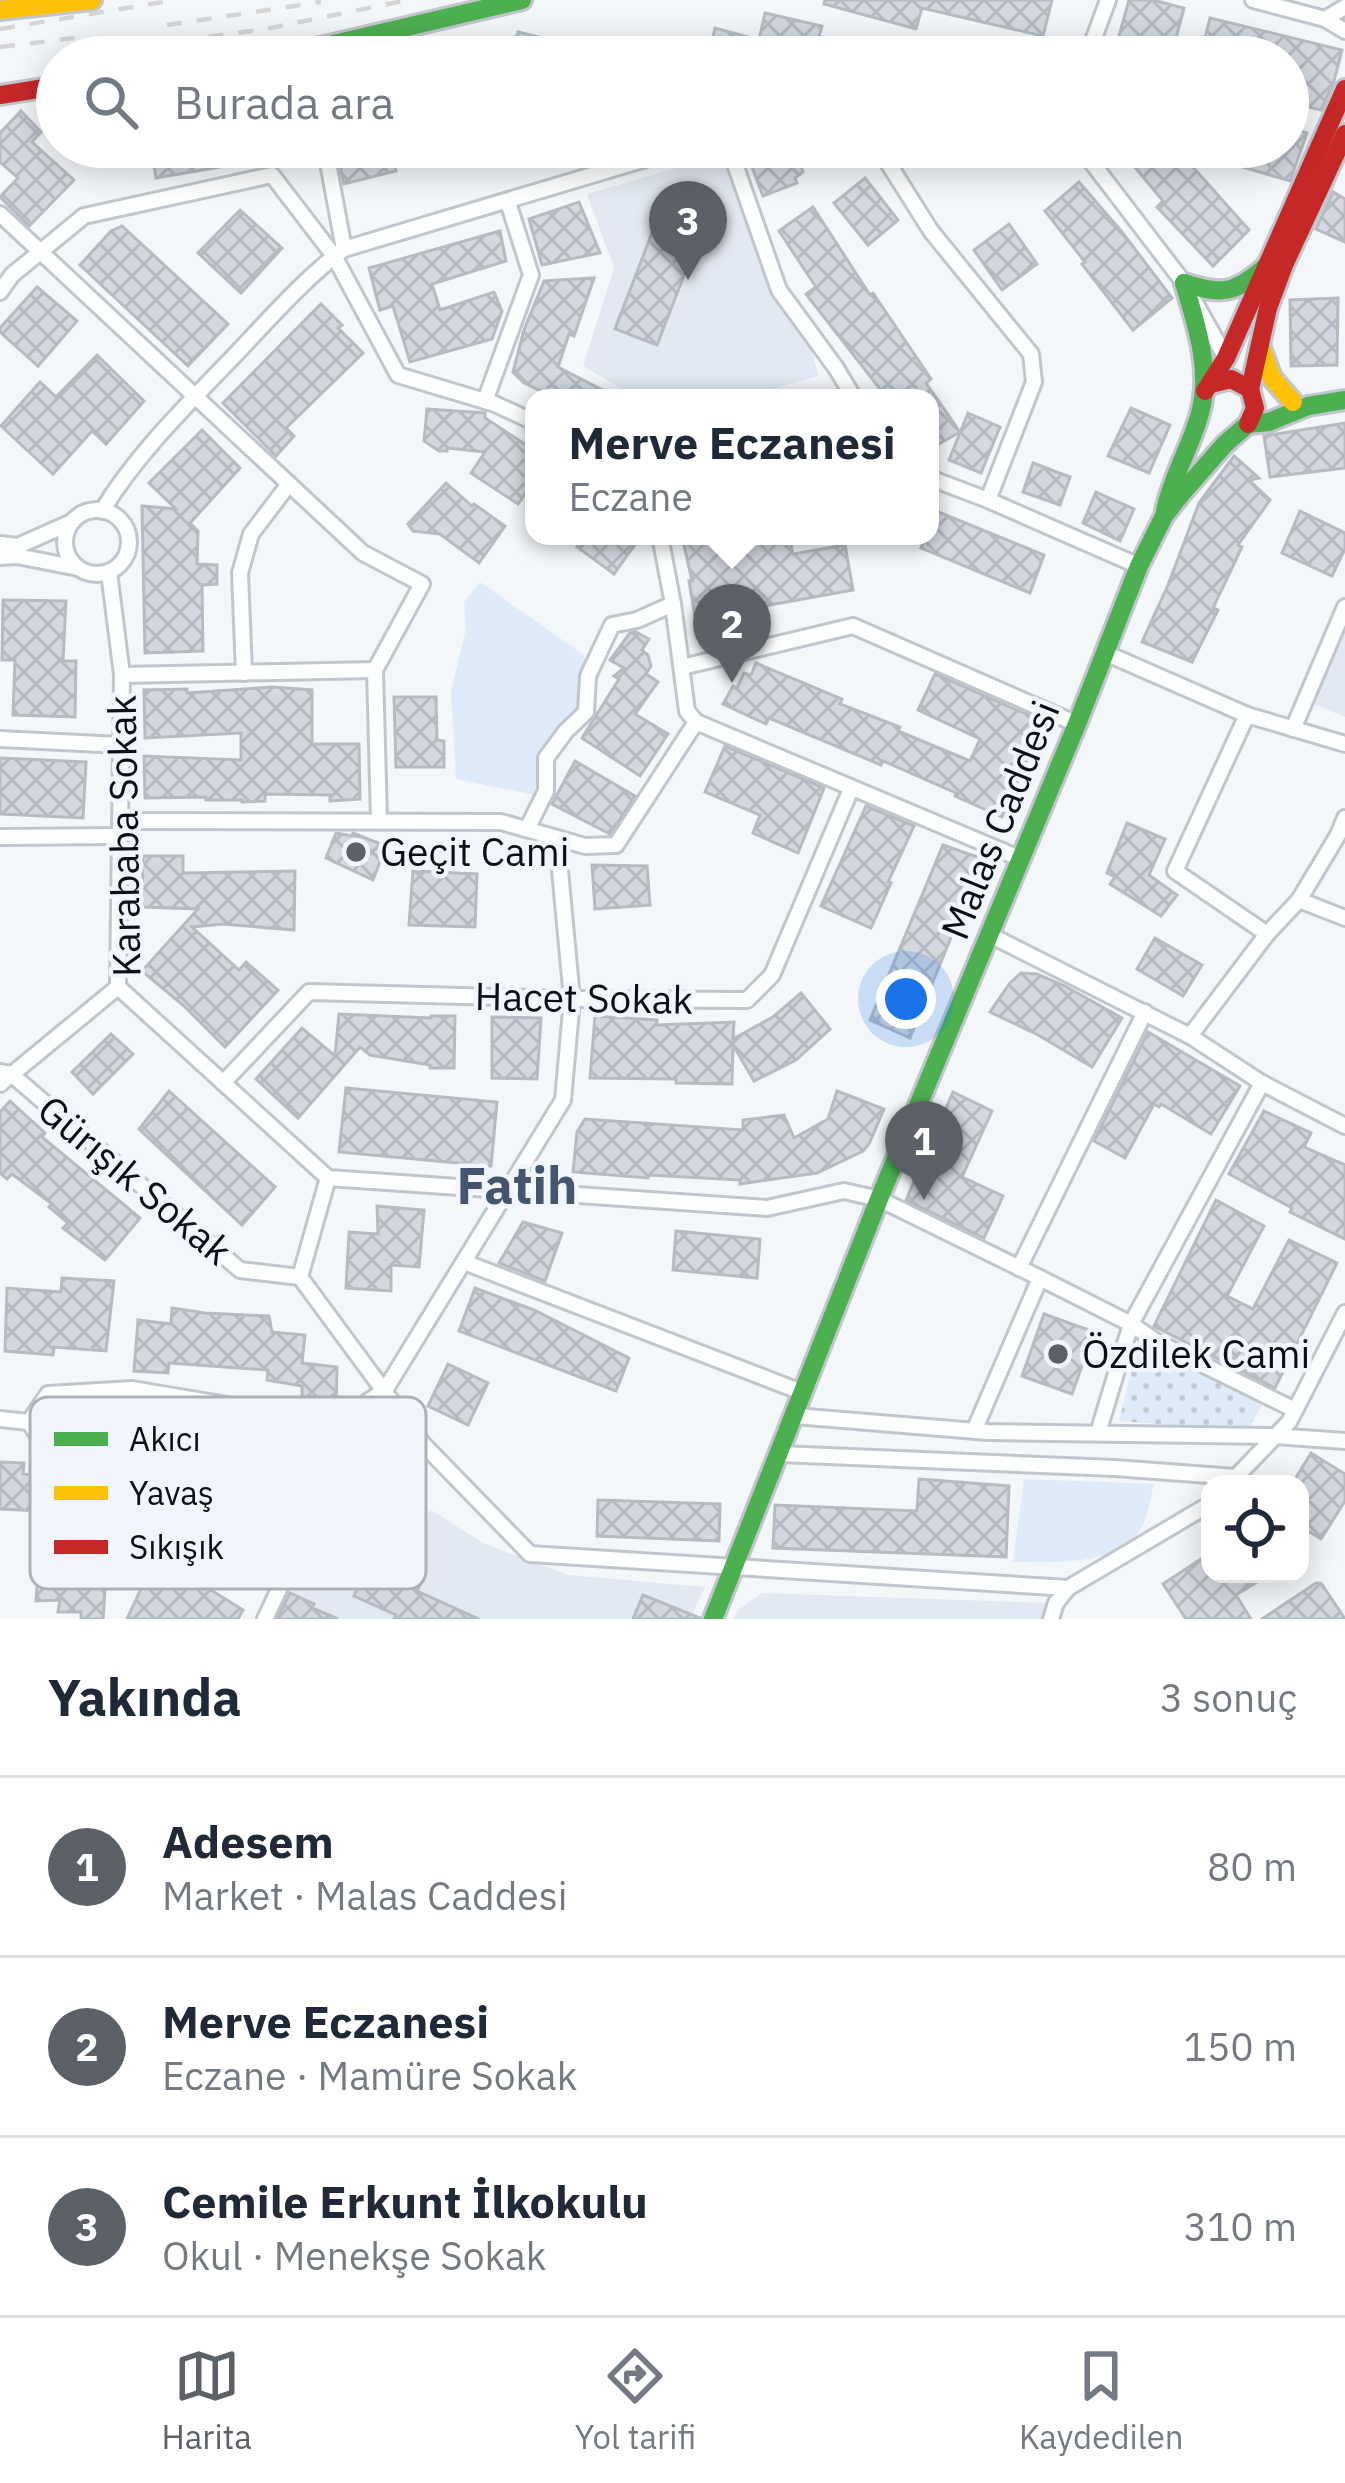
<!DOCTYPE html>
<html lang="tr">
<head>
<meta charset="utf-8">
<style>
  body { margin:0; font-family:"IBM Plex Sans",sans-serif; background:#f2f2f3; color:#1f2937 }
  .controls { position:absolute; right:36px; bottom:36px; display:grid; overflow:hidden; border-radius:24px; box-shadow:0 6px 30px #0003 }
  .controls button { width:108px; height:108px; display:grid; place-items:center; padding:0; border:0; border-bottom:3px solid #e0e1e3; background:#fff; color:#1f2937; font:60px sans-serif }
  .you { position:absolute; left:906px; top:999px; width:42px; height:42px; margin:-30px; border:9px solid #fff; border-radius:50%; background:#1a73e8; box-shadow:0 0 0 18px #1a73e833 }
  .badge { display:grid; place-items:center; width:78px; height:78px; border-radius:50%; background:#5c6168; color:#fff; font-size:39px; font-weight:700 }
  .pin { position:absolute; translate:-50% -99px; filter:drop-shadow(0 3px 6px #0008) }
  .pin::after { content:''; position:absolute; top:63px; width:42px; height:36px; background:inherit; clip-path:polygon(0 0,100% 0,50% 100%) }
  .popup { position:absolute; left:525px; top:389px; width:414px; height:156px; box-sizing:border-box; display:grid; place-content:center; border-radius:24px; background:#fff; filter:drop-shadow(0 3px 9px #0005); font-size:39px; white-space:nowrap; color:#747a83 }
  .popup b { font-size:45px; color:#1f2937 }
  .popup::after { content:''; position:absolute; left:50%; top:100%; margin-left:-24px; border:24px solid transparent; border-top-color:#fff }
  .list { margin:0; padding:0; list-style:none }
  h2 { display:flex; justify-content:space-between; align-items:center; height:156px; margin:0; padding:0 48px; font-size:51px }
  h2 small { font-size:39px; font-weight:400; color:#747a83 }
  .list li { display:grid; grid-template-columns:78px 1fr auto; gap:36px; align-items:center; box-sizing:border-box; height:180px; padding:0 48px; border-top:3px solid #e0e1e3 }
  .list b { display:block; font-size:45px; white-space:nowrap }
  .list p { margin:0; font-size:39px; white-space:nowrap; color:#747a83 }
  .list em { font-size:39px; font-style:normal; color:#747a83 }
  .icon { flex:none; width:66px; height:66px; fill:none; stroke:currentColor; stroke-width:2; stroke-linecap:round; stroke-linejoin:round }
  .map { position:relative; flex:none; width:1345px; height:1619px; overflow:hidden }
  .search { position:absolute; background:#fff; box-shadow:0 6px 30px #0003; left:36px; right:36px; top:36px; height:132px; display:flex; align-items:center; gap:30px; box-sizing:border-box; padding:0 42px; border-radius:66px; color:#747a83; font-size:45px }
  .sheet { height:696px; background:#fff }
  nav { display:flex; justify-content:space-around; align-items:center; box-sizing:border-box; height:168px; border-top:3px solid #e0e1e3; background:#fff; font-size:33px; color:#747a83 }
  nav a { display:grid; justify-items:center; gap:6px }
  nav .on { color:#5c6168 }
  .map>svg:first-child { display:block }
  .built { fill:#e3e9f2 }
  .grass { fill:url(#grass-dots) }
  .park { fill:#dfeafb }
  .building { fill:url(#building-cross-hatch); stroke:#b6bbc2; stroke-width:3 }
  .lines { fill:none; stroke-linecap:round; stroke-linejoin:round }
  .street-casing { stroke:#c1c6cc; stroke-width:20 }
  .fast-casing { stroke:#c1c6cc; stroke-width:24 }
  .slow-casing { stroke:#c1c6cc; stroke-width:24 }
  .jam-casing { stroke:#c1c6cc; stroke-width:24 }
  .street { stroke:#fdfefe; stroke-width:14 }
  .fast { stroke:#4caf50; stroke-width:18 }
  .slow { stroke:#ffc107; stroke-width:18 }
  .jam { stroke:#c62828; stroke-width:18 }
  .rail { stroke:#d5d5d6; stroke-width:4.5; stroke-dasharray:15 15; stroke-linecap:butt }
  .poi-dot { fill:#5c6168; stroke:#f2f6fc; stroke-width:4.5 }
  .labels { text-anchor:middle; stroke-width:9; stroke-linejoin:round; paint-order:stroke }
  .street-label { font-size:39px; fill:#0a1019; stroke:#f2f6fc }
  .poi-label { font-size:39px; fill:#0a1019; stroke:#f2f6fc; text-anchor:start }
  .district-label { font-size:51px; font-weight:bold; fill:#46556e; stroke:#f2f6fc }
  .key { fill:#f2f6fc; stroke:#acb1b8; stroke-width:3 }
  .key-label { font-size:33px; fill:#0a1019 }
</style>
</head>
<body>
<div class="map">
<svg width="1345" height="1619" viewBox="0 0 1345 1619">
  <defs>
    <pattern id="grass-dots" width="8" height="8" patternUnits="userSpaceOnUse" patternTransform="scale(3)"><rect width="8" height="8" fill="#dfeafb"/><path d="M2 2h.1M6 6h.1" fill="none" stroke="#bec8d7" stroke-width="1.8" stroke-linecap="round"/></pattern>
    <pattern id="building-cross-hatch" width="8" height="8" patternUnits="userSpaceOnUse" patternTransform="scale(3)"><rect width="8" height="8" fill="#d4d9e0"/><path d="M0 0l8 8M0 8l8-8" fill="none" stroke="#b5b9c0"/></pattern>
  </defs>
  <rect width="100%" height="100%" fill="#f4f7fa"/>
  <g class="built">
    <path d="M724,154L755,251L772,293L812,351L818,376L740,398H637L583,366L614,268L587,194Z"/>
    <path d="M1345,626V717L1313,704Z"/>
    <path d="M431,1510L485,1544L569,1575L705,1587L690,1619H268L314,1524L417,1526Z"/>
    <path d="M762,1593L1047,1603L1042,1619H734L738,1610Z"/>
  </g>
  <g class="grass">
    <path d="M1139,1340L1264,1403L1246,1431L1119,1421Z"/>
    <path d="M111,1402C172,1409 244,1411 295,1450L293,1458L116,1448L61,1439L48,1419L58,1406Z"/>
  </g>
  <g class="park">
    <path d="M480,582L584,655L590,689L579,708L554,730L535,795L456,779L451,692L466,629L464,602Z"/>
    <path d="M1024,1479L1154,1484C1150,1498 1148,1518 1140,1530C1116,1567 1051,1562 1013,1562Z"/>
  </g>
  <g class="building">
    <path d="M825,0H1052L1043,36L922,8L916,29L824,4Z"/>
    <path d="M1129,0H1153L1184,8L1171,57H1113Z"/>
    <path d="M765,13L822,26L813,57H708L715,28L759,40Z"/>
    <path d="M1210,18L1342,50L1334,81L1321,110L1288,102V57H1200Z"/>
    <path d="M518,32L601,52L600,57H510Z"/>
    <path d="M21,111L41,132L32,142L74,180L29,226L0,197L18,178L0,162V133Z"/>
    <path d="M1288,127L1307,133L1290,181L1219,160L1223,147H1288Z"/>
    <path d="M151,147H295V154L156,178Z"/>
    <path d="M336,147H390L396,171L344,184Z"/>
    <path d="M767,147H795L803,172L795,178L797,183L763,196L747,154Z"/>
    <path d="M1118,147H1175L1249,230L1213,266L1157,207L1163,201Z"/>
    <path d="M865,178L898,220L868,245L834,203Z"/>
    <path d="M1079,182L1122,232L1172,298L1133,330L1082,264L1085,262L1045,211Z"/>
    <path d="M1333,192L1345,199V242L1316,229Z"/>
    <path d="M665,199L707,216L657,345L615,329Z"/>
    <path d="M579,202L600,253L542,265L529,219Z"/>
    <path d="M813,207L870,295L873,293L931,379L926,383L960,432L930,449V398H887L806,294L816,287L779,231Z"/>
    <path d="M240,210L282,248L241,293L198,253Z"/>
    <path d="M1009,224L1037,264L1002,290L974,250Z"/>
    <path d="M122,226L228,324L188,366L80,265L111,231Z"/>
    <path d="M500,231L506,261L432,284L440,310L494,292L502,311L492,339L410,362L393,306L380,310L369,268Z"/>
    <path d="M594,278L574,336L569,334L558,367L618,398H556L524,383L513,372L524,330L544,281Z"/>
    <path d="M37,287L77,321L38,366L0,332V328Z"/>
    <path d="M1338,298L1337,365L1291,366L1290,300Z"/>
    <path d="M321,304L342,325L338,328L363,353L286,428L294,436L276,456L223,403Z"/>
    <path d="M97,355L144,401L106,444L92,431L53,474L1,426L40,382L56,397Z"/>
    <path d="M1131,408L1170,425L1149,473L1108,456Z"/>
    <path d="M427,409L485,413V418L534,450V481L518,504L471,473L485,452L447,448V451H439L424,441Z"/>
    <path d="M968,413L1000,427L981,473L949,460Z"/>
    <path d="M1345,423V468L1270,477L1264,436Z"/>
    <path d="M202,430L240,468L190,523L198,531L197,564L217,565V584L202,585L203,651L145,653L142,506L176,509L149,483Z"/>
    <path d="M1234,456L1259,478L1249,480L1270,500L1238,545L1242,547L1213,608L1218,610L1192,662L1142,642L1168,585L1199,503Z"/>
    <path d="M1033,463L1070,477L1060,505L1023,492Z"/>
    <path d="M446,483L472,506L474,504L505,526L479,563L440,534L413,531L408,524Z"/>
    <path d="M1096,492L1134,509L1120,541L1083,523Z"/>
    <path d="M936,511L1044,555L1030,593L921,548L926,536H930V526Z"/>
    <path d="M1300,511L1345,533V549L1332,576L1282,553Z"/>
    <path d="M585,536H641L614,574L577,547Z"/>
    <path d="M682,536H789L793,554L845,545L853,590L742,610L743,616L703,623L695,616L689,581H692Z"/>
    <path d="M3,600L66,601L63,661H76L75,717L13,715L15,660H2Z"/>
    <path d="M636,632L649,639L642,650L648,655L651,666L646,674L658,682L635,714L668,734L640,776L582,738L619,679L614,676L624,668L610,660L630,633Z"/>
    <path d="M756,663L842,699L840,704L900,727L898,731L970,761L980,739L918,710L935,674L1044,722L1002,817L955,796L956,793L883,761L881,765L769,718L766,724L723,704L733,686L737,688L744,673L751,675Z"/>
    <path d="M272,687L312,690V744H359L360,799L330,801V795L265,794V801L242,802V800H206V797L145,798L144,756L241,760V733L145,738L144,690L187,689V693Z"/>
    <path d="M394,697H436L437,740L444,741V767H396Z"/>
    <path d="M725,746L824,788L798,853L753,833L760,815L705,792Z"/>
    <path d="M0,758L86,762L83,818L0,814Z"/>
    <path d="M575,761L635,796L610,834L552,804Z"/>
    <path d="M866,806L914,826L888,882L891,883L871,928L821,906Z"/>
    <path d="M1127,823L1165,839L1149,875L1177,895L1161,916L1110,884L1115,877L1107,873Z"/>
    <path d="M336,833L352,836L353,833L386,846L373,880L326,858Z"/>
    <path d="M943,845L983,859L910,1038L870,1020Z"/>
    <path d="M143,856H183V873L295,871L294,930L223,924L192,927L239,970L246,962L278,990L225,1047L184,1006L142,971L198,909L142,907Z"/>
    <path d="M592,865L647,866L650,905L595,909Z"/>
    <path d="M413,871L477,874L475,927L409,925Z"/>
    <path d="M1155,938L1202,965L1183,996L1137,969Z"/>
    <path d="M1021,973L1037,974L1065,986L1122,1018L1092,1067L1038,1035L990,1012L1010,983Z"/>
    <path d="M801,993L830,1029L796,1060L754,1081L733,1045L732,1084L676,1083V1079L590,1078L595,1016L657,1020V1025L734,1022L733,1039L773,1017Z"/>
    <path d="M339,1014L431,1018V1016H455L454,1068H430V1065L370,1055L360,1047L298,1118L256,1079L302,1028L335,1056Z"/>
    <path d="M492,1017L541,1018L537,1079L492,1078Z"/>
    <path d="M1148,1032L1240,1086L1211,1134L1161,1104L1159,1107L1154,1104L1125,1158L1094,1141Z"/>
    <path d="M111,1034L133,1054L93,1094L72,1072Z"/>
    <path d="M346,1088L497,1102L491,1166L339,1152Z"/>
    <path d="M169,1091L275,1187L242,1225L139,1129Z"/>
    <path d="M837,1091L884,1109L869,1144L863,1151L817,1173L740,1184V1180L649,1175L648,1178L573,1172L577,1132L585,1119L743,1130V1120L784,1115L794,1138L828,1119Z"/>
    <path d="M953,1092L992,1111L962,1177L1003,1196L984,1238L906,1200Z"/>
    <path d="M10,1101L45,1133L42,1137L140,1218L105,1260L63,1228L68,1223L49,1207L52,1204L12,1174L7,1179L0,1173V1112Z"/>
    <path d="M1264,1111L1311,1133L1304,1147L1345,1165V1239L1290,1212L1292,1208L1229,1174Z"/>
    <path d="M1216,1200L1264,1226L1227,1296L1253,1309L1289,1240L1337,1263L1275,1388L1154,1326Z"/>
    <path d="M377,1206L424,1210L419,1267L391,1265V1291L346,1288L349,1232L378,1234Z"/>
    <path d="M523,1222L562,1233L545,1281L499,1263Z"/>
    <path d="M676,1231L760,1239L757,1278L673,1270Z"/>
    <path d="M62,1278L114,1281L106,1351L54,1347L53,1355L5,1351L7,1288L61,1292Z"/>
    <path d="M475,1288L534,1310L629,1358L616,1391L459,1331Z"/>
    <path d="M172,1308L205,1313L269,1316L272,1332L305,1335L302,1363L337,1367L336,1414L302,1412V1386L267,1380L268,1370L169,1363L168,1373L134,1371L138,1320L171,1324Z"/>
    <path d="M1044,1314L1094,1332L1072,1394L1022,1376Z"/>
    <path d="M448,1364L488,1383L468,1425L428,1406Z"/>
    <path d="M1311,1453L1345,1474V1501L1321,1539L1300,1526V1484H1292Z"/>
    <path d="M0,1462L24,1463L23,1474L76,1479L75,1485L105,1488L101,1533L71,1530L72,1524L40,1521L41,1511L0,1509Z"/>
    <path d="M919,1479L1009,1486L1006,1557L773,1548L775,1505L917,1511Z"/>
    <path d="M214,1487L245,1490L244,1497L265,1499L278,1512L276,1551L242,1548L241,1540H209L208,1545L135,1542L138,1489L213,1493Z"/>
    <path d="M598,1500L720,1504L719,1541L597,1536Z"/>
    <path d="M1210,1553V1574H1270L1236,1595L1251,1619H1186L1163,1584Z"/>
    <path d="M39,1559L107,1561L103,1619H81V1612H58L60,1600L36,1601Z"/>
    <path d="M369,1560L421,1583L417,1591L479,1619H394L396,1615L354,1596Z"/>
    <path d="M152,1565L211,1590L243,1610L238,1619H127Z"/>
    <path d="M1316,1583H1321L1345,1619H1262Z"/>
    <path d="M290,1593L314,1604L312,1608L338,1619H277Z"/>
    <path d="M643,1595L700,1618V1619H633Z"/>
  </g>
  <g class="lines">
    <defs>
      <g id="street">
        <path d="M1253,0L1325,19L1345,31"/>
        <path d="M1325,19L1345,7"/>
        <path d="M1087,57L1108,0"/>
        <path d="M325,147L344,249"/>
        <path d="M729,147L779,290L836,368L854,398"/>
        <path d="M878,147L931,231L1031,354L1034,382L988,500"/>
        <path d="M1080,147L1184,283L1226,358"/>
        <path d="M0,214L363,553L422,584L375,670L379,820"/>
        <path d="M0,292L12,275L84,216L272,175L334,256L398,375L495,404L534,422"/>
        <path d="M485,401L531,275L508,202"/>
        <path d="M930,478L988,500L1139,566"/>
        <circle cx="97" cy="542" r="32"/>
        <path d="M102,511C137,453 189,403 236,354C271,317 304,279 344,249L686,147"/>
        <path d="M0,544L18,546L72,522"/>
        <path d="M0,557L17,556L78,568"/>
        <path d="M109,572L122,675L118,987L328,1178L767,1208L844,1191L879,1199L1040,1278L974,1431"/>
        <path d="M1103,652L1247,715L1345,744"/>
        <path d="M682,667L853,626L1077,724"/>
        <path d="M244,673L240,573L251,534L289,484"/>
        <path d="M122,675L375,670"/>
        <path d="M1247,715L1175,871L1267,934"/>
        <path d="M696,722L1019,858"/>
        <path d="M1293,729L1345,607"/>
        <path d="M0,739L121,745"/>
        <path d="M120,821L501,822L585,846L616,845L696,722L687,711L673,604L660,536"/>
        <path d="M527,829L546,791V758L566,731L586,712L588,676L612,625L637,620L673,604"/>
        <path d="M0,837L120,836"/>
        <path d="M1299,900L1345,918"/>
        <path d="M988,934L1190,1036L1262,1083L1345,1126"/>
        <path d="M1190,1036L1267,934L1299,900L1338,835L1345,818"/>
        <path d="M0,1072L11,1074L240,1270L300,1277L423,1444L530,1554L1068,1588L1210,1504"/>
        <path d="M223,1083L309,992L572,999L747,1000L772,975L851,789"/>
        <path d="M0,1084L118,987"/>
        <path d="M464,1262L804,1393"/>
        <path d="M1019,1268L1145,1012"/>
        <path d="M300,1277L328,1178"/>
        <path d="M1040,1278L1131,1324L1157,1342L1295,1410"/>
        <path d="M795,1416L988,1432L1275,1436L1345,1441"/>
        <path d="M0,1419L29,1422L48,1394L132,1389L263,1411L341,1456"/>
        <path d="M29,1422L51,1455L329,1480"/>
        <path d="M1098,1433L1131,1324L1262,1083"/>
        <path d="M780,1454L1114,1468L1236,1477"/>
        <path d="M1232,1481L1289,1422L1345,1313"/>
        <path d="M265,1619L367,1402L385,1390L563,1100L572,999L557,838"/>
        <path d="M1051,1619L1056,1603L1068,1588"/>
      </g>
      <g id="fast">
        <path d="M261,57L308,50L522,0"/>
        <path d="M1184,283C1221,295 1234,294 1264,268"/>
        <path d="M1165,511C1172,476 1191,447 1200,413C1212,370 1196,324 1184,283"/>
        <path d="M713,1619L879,1199L1077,724L1139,566L1164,516L1182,493L1225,444L1248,424L1269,422L1308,406L1345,400"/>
      </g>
      <g id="slow">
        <path d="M0,10L92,0"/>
        <path d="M1261,348L1272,378L1293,402"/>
      </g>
      <g id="jam">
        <path d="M0,95L57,86"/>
        <path d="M1211,384L1231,379L1250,389L1255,408L1248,424"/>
        <path d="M1250,389L1268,308L1284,265L1345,134"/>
        <path d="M1205,391L1226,358L1345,89"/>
      </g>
    </defs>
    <use href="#street" class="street-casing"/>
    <use href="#fast" class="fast-casing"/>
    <use href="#slow" class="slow-casing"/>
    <use href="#jam" class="jam-casing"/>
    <use href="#street" class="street"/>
    <use href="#fast" class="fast"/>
    <use href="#slow" class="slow"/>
    <use href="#jam" class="jam"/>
    <g class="rail">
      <path d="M167,25L321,2"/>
      <path d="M0,29L175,0"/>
      <path d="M0,47L83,37"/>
      <path d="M60,57L266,29L408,0"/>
    </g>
  </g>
  <g class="poi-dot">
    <circle cx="356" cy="852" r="12"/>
    <circle cx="1058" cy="1354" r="12"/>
  </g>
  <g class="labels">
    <g class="street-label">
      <text transform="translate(1000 820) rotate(-68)" y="14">Malas Caddesi</text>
      <text transform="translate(124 836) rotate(-91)" y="14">Karababa Sokak</text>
      <text transform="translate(584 998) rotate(1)" y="14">Hacet Sokak</text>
      <text transform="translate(135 1180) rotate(40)" y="14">Gürışık Sokak</text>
    </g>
    <g class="poi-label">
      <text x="380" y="866">Geçit Cami</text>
      <text x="1082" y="1368">Özdilek Cami</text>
    </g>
    <g class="district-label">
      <text x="517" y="1204">Fatih</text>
    </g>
  </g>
  <rect x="30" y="1397" width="396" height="192" rx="18" class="key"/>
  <rect x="54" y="1432" width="54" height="14" fill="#4caf50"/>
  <rect x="54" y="1486" width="54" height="14" fill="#ffc107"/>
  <rect x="54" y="1540" width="54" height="14" fill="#c62828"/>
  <g class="key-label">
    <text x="129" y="1451">Akıcı</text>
    <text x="129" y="1505">Yavaş</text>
    <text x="129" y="1559">Sıkışık</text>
  </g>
</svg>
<div class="controls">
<button><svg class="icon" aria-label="locate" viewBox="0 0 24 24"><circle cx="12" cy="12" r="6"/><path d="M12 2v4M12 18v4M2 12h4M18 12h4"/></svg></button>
</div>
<div class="you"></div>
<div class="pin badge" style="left:924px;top:1200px">1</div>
<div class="pin badge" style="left:732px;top:683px">2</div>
<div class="popup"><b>Merve Eczanesi</b>Eczane</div>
<div class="pin badge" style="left:688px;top:280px">3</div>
<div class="search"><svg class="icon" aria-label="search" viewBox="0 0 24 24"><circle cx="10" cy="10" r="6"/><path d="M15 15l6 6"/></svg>Burada ara</div>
</div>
<section class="sheet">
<h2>Yakında<small>3 sonuç</small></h2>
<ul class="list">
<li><span class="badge">1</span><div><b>Adesem</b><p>Market · Malas Caddesi</p></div><em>80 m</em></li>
<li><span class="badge">2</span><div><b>Merve Eczanesi</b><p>Eczane · Mamüre Sokak</p></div><em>150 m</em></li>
<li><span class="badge">3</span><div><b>Cemile Erkunt İlkokulu</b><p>Okul · Menekşe Sokak</p></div><em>310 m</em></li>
</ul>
</section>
<nav>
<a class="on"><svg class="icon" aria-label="map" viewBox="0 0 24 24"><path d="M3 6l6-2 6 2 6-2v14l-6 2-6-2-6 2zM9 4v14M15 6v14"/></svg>Harita</a>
<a><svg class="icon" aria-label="directions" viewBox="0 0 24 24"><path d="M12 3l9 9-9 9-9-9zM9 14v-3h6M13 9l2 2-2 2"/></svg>Yol tarifi</a>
<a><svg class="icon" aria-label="saved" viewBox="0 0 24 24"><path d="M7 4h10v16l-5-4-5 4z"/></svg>Kaydedilen</a>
</nav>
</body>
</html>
